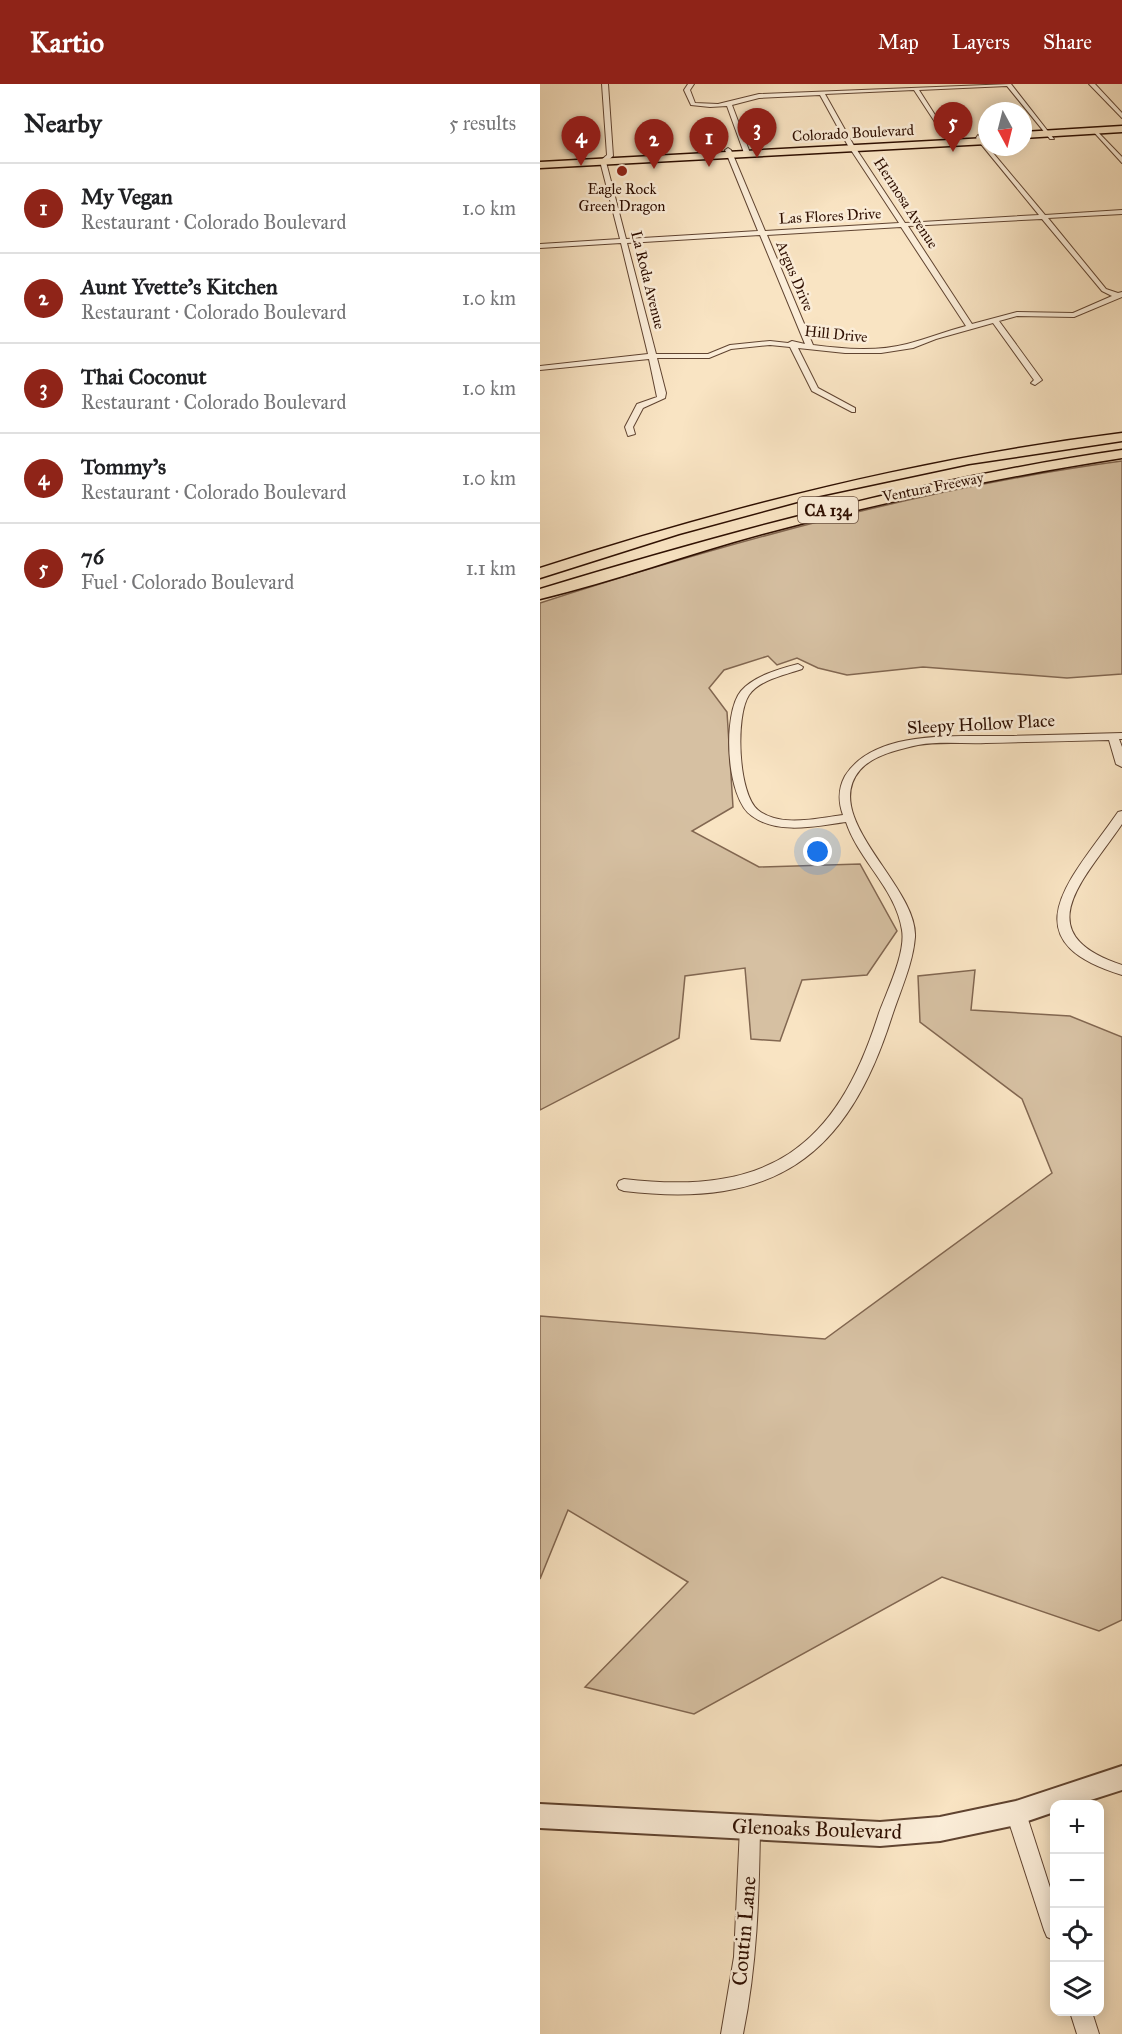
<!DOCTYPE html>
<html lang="en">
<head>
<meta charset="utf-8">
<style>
  body { margin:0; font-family:"IM FELL Great Primer",serif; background:#f6f6f6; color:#202124 }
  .controls { position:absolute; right:18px; bottom:18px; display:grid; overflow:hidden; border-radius:12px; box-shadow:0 3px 15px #0003 }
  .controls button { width:54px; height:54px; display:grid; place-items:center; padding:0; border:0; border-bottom:2px solid #e0e0e0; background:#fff; color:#202124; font:30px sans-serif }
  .compass { position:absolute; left:438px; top:18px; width:54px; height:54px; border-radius:50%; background:#fff; box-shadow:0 3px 15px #0003; rotate:173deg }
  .you { position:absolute; left:278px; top:768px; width:21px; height:21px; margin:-15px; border:4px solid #fff; border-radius:50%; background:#1a73e8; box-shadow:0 0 0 9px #1a73e833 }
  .badge { display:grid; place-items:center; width:39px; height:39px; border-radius:50%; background:#8f2418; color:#fff; font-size:20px; font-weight:700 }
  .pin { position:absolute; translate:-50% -50px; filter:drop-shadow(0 2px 3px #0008) }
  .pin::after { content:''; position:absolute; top:32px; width:21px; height:18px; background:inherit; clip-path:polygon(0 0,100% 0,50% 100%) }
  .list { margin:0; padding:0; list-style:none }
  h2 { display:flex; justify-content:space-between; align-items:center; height:78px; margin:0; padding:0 24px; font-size:26px }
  h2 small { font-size:20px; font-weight:400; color:#757577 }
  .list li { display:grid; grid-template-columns:39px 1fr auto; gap:18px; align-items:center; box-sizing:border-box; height:90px; padding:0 24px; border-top:2px solid #e0e0e0 }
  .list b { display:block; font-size:22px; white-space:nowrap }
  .list p { margin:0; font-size:20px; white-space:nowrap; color:#757577 }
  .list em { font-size:20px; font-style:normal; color:#757577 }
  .icon { flex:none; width:33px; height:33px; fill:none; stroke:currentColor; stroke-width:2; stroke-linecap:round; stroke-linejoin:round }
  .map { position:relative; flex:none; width:582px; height:1950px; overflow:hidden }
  header { display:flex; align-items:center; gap:36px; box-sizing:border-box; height:84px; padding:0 30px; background:#8f2418; color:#fff }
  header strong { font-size:28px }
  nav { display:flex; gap:33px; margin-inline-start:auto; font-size:21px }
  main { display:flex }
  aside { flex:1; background:#fff }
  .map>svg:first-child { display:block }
  .green { fill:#d6c0a2; stroke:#826751; stroke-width:1.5 }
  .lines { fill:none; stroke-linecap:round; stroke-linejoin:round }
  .minor-casing { stroke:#604431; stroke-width:2 }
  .tertiary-casing { stroke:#604431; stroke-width:4 }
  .primary-casing { stroke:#2d0e00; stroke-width:3 }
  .motorway-casing { stroke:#2d0e00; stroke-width:3 }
  .minor { fill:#fbedd8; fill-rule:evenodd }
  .tertiary { fill:#fbedd8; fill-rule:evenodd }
  .primary { fill:#f9e4c3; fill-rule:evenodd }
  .motorway { fill:#f9e4c3; fill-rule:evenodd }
  .poi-dot { fill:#8f2418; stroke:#fbedd8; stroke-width:2 }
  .labels { text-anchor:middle; stroke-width:5; stroke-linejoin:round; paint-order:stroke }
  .far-street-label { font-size:15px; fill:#2d0e00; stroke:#fbedd8 }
  .far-poi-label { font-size:15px; fill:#2d0e00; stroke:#fbedd8 }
  .shield { fill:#fbedd8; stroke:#6b5141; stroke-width:1.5 }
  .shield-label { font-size:16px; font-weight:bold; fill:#2d0e00 }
  .street-label { font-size:18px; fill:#2d0e00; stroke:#fbedd8 }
  .near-street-label { font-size:21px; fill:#2d0e00; stroke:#fbedd8 }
</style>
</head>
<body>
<header>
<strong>Kartio</strong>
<nav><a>Map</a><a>Layers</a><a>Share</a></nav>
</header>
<main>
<aside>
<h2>Nearby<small>5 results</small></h2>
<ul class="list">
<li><span class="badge">1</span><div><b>My Vegan</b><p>Restaurant · Colorado Boulevard</p></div><em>1.0 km</em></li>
<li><span class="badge">2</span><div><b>Aunt Yvette’s Kitchen</b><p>Restaurant · Colorado Boulevard</p></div><em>1.0 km</em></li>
<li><span class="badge">3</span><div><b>Thai Coconut</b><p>Restaurant · Colorado Boulevard</p></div><em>1.0 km</em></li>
<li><span class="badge">4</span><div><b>Tommy's</b><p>Restaurant · Colorado Boulevard</p></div><em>1.0 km</em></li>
<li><span class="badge">5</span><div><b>76</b><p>Fuel · Colorado Boulevard</p></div><em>1.1 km</em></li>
</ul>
</aside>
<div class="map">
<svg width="582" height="1950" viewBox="0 0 582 1950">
  <rect width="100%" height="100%" fill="#f9e4c3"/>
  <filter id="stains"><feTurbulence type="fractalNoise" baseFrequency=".00333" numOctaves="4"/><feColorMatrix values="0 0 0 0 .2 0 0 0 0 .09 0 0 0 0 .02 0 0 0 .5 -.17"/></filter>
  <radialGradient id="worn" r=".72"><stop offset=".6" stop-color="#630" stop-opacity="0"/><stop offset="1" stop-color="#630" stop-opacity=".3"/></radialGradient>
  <g class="green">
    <path d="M582,377V590L527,594L383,583L307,591L278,584L257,574L237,581L228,572L184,586L169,604L187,628L193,723L152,747L219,783L320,780L357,847L327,891L262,896L240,957L211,955L205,884L145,892L139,954L0,1026V519C187,459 387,403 582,377Z"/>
    <path d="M435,886L431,926L530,932L582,953V1536L559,1547L402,1493L154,1630L45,1603L148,1498L28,1426L0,1495V1232L285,1255L512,1089L482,1015L380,938L378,892Z"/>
  </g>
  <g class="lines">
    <defs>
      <g id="minor">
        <path d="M62,0H68L73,72L66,78L86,155L218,147L185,66L188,64L191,66L225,147L359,139L307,60L280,11L219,14L192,21L210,69L207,71L204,69L187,22L170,23L151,21L144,6L148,0H154L150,6L155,19L178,20L219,10L471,0L514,55H510L467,2L379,6L413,59L410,61L374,6L285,10L313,60L365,139L499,131L436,54L438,51L505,131L582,126V130L508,134L566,205L578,209L582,208V213L534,233L477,232L459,237L502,296L495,301L491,299L494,296L453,239L396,255L373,264L341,269H305L258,264L278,304L315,324V328H312L272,307L250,263L230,261L191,265L169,274H117L126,309L125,314L103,324L93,343L95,350L88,352L85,343L97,320L117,313L109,275L0,286V282L108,270L81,159L0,164V160L80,155L60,77L67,71ZM502,135L562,207L572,212L533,229L477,228L432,240L368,142ZM361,143L426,242C406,247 387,255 367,260C336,268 304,265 273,261L227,151ZM220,151L265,260L252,257L248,259L230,257L190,261L168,270H116L87,159Z"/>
        <path d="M549,0H555L582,29V34Z"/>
        <path d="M551,45H555L582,73V79Z"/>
        <path d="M258,580L263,583L262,585C245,591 219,596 209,611C195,632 198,710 218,726C240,744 278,734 303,731C298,717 298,705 305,692C335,644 419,653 468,652C506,651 544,650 582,649V655H579L582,663V683L576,680L569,656C528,657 487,658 446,659C424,660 400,657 378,661C360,665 333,671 320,686C279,734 378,802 375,853C373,880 360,907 352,932C307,1074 234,1125 84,1107L79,1105L77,1101L79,1097L84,1095C227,1112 296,1066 339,929C347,907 366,869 362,846C356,805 319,777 306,738C276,742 238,751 212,732C186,715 182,630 201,607C214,592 239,585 258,580Z"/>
        <path d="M582,727V740C545,795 485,849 582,881V891C465,856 534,792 578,728Z"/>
        <path d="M476,1719L483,1722L486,1729L514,1816V1856L507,1853L504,1846L466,1729L469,1722Z"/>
        <path d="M210,1734L217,1737L220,1744C219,1813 217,1882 203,1950H181L194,1873L200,1744L203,1737Z"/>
        <path d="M530,1928H552L559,1950H537Z"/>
      </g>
      <path id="tertiary" d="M582,1682V1706L538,1720H514V1728L476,1741L400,1757L340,1762L0,1744V1720L340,1738L400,1733L476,1717Z"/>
      <g id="primary">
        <path d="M582,42V48L483,54V48Z"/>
        <path d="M447,54V60L0,84V78Z"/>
      </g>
      <g id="motorway">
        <path d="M582,349V357L429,380L279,412L139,450L0,494V484C191,422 383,374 582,349Z"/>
        <path d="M582,366V374C460,393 341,418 222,450C148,470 75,497 0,515V505C192,447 383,395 582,366Z"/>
      </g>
    </defs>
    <use href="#minor" class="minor-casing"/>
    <use href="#tertiary" class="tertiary-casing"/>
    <use href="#primary" class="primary-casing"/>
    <use href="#motorway" class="motorway-casing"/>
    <use href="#minor" class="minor"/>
    <use href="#tertiary" class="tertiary"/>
    <use href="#primary" class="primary"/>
    <use href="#motorway" class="motorway"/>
  </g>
  <circle class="poi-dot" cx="82" cy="87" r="6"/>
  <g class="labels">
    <g class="far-street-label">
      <text transform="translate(313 49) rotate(-3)" y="5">Colorado Boulevard</text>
      <text transform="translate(366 119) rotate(57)" y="5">Hermosa Avenue</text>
      <text transform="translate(290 132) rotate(-3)" y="5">Las Flores Drive</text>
      <text transform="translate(255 192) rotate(67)" y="5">Argus Drive</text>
      <text transform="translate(108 196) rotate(76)" y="5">La Roda Avenue</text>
      <text transform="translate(296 250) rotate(6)" y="5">Hill Drive</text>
      <text transform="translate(393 403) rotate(-11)" y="5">Ventura Freeway</text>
    </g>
    <g class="far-poi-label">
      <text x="82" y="110">Eagle Rock<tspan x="82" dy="17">Green Dragon</tspan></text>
    </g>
    <rect class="shield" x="258" y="413" width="60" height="26" rx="4.5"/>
    <g class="shield-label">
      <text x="288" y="432">CA 134</text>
    </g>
    <g class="street-label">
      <text transform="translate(441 640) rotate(-3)" y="6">Sleepy Hollow Place</text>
    </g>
    <g class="near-street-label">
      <text transform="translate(277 1745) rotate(2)" y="7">Glenoaks Boulevard</text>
      <text transform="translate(204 1847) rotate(-85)" y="7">Coutin Lane</text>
    </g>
  </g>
  <rect width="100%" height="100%" filter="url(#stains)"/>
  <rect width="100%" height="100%" fill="url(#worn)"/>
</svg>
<div class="controls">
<button>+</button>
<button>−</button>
<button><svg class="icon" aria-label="locate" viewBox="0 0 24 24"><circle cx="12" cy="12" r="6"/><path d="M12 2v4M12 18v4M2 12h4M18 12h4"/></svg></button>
<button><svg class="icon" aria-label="layers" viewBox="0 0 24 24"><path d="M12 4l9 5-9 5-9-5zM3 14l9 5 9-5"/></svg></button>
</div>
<svg class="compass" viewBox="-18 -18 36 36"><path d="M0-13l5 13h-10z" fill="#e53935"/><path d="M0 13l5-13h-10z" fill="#757577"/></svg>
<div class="you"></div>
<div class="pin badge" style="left:169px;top:83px">1</div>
<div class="pin badge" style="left:114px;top:85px">2</div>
<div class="pin badge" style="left:217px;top:74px">3</div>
<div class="pin badge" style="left:41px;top:82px">4</div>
<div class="pin badge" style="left:413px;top:68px">5</div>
</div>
</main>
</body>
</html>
